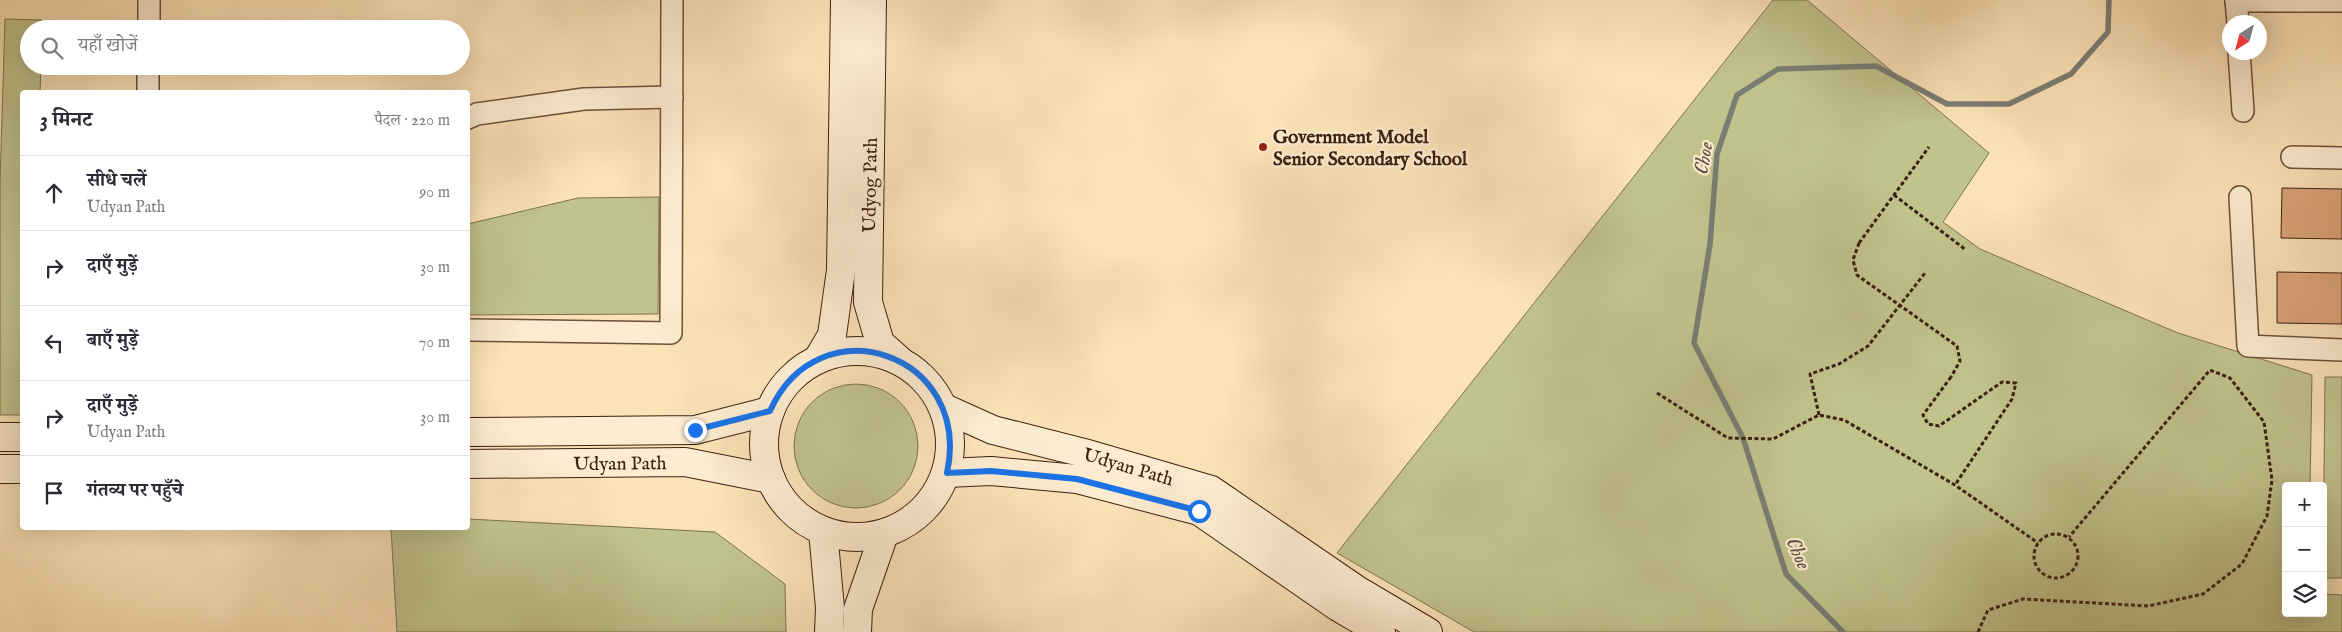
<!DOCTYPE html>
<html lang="hi">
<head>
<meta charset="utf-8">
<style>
  body { margin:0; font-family:"IM FELL English","Noto Serif Devanagari",serif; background:#f7f7f7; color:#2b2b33 }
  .controls { position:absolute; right:15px; bottom:15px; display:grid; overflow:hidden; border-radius:5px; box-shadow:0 5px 20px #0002 }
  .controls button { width:45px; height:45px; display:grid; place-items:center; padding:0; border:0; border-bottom:1px solid #e1e1e2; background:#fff; color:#2b2b33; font:25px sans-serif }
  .compass { position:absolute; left:2222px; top:15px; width:45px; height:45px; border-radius:50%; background:#fff; box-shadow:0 5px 20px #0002; rotate:216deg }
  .stop { position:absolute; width:15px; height:15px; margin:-11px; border:4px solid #1a73e8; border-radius:50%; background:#fff }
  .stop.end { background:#1a73e8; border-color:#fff; box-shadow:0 1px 5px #0008 }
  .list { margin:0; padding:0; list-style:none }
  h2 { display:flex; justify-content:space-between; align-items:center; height:65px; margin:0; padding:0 20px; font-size:21px }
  h2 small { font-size:16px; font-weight:400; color:#7c7c81 }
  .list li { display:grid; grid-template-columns:32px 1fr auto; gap:15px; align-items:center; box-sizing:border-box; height:75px; padding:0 20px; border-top:1px solid #e1e1e2 }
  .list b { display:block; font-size:19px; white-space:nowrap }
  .list p { margin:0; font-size:16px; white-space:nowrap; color:#7c7c81 }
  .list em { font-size:16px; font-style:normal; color:#7c7c81 }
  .icon { flex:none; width:28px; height:28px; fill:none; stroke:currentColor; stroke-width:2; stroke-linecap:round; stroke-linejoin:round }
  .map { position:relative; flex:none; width:2342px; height:632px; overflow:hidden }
  .search { position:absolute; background:#fff; box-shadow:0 5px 20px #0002; left:20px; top:20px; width:450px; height:55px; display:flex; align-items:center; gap:12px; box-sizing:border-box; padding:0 18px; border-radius:28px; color:#7c7c81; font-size:19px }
  .panel { position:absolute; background:#fff; box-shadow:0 5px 20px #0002; left:20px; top:90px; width:450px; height:440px; border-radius:5px }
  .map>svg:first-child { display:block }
  .green { fill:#c1c38d; stroke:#7e724e }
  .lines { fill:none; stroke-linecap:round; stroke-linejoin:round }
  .stream { stroke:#797e74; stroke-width:5.5 }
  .building { fill:#dba279; stroke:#3c2010 }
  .street-casing { stroke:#6c503a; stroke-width:24 }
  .secondary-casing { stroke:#3c2010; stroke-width:30 }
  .path { stroke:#3c2010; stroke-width:3; stroke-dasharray:4 2.5; stroke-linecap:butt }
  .street { stroke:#fdecd0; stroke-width:21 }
  .secondary { stroke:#fdecd0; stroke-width:28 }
  .path-bridge { stroke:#3c2010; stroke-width:3; stroke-dasharray:4 2.5; stroke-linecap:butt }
  .route { stroke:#1a73e8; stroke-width:6 }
  .poi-dot { fill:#8f2418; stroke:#fdecd0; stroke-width:2 }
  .labels { text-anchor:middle; stroke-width:4.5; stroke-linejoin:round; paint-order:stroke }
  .poi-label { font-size:19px; font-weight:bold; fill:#3c2010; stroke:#fdecd0; text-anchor:start }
  .street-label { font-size:19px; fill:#3c2010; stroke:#fdecd0 }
  .water-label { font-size:20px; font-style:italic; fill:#5a4f42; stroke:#fdecd0 }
</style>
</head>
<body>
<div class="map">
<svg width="2342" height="632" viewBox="0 0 2342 632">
  <rect width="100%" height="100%" fill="#fce2b7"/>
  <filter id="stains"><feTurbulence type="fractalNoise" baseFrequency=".004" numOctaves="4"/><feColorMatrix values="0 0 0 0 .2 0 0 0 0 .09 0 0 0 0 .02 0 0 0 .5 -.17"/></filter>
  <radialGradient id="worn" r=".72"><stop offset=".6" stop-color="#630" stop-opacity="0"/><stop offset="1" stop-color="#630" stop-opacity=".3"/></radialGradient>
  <g class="green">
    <path d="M1773,0H1807L1989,153L1943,222L1980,249L2178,333L2312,375L2310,486H2286V613H2323V594L2342,595V632H1474L1337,553Z"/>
    <path d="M5,19L42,20L41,29H29V66H41L40,92H22V415H0V182Z"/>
    <path d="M659,197L658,314L468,315V224L578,198Z"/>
    <path d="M2325,377H2342V578H2323Z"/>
    <circle cx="856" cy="446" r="62"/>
    <path d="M468,519L715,532L785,584L786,632H397L391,528H468Z"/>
  </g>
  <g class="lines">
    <path class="stream" d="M1843,632L1786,574L1743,438L1694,343L1710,244L1717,154L1737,95L1778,69L1876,66L1947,104H2009L2071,74L2108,32L2109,0"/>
  </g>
  <g class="building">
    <path d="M2282,188L2342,189V239L2281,238Z"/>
    <path d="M2277,272L2342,273V324L2277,323Z"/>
  </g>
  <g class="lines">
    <defs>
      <g id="street">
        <path d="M2236,0L2238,22"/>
        <path d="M2236,1H2342"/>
        <path d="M149,29V0"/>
        <path d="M2239,52L2243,111"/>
        <path d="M148,92V66"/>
        <path d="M468,118L477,114L584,99L672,97"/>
        <path d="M2292,157L2342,158"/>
        <path d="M2240,197L2248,346L2342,350"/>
        <path d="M468,330L671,333L672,0"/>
      </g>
      <g id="secondary">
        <path d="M872,0L868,302L880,343L899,360"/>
        <circle cx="857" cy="444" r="93"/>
        <path d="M818,359L832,335L841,270L845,0"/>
        <path id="s1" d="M944,408L993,430L1084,453L1211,490L1357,590L1428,632"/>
        <path d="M468,432L695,430L770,411"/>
        <path d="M0,437H22"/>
        <path id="s2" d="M468,464L685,462L771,479"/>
        <path d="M0,469H22"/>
        <path d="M947,473L991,471L1077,479L1199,511L1338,607L1381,632"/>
        <path d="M823,531L830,608L829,632"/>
        <path d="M857,632L858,609L884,534"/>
      </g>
    </defs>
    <use href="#street" class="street-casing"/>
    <use href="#secondary" class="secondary-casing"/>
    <g class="path">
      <path d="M1894,195L1966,250"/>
      <path d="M1859,243L1929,147"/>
      <path d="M1951,377L1923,415L1928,424L1939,426L2002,382L2016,383L2012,399L1955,485"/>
      <path d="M1657,393L1728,438L1773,439L1819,415L1844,420L1955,485L2038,543"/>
      <path d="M1819,415L1810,374L1839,364L1868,346L1925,273"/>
      <circle cx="2056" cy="556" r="22"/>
      <path d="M1978,632L1988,610L2023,599L2148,606L2203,594L2242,564L2267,516L2272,480L2264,422L2230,378L2210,370L2069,537"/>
    </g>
    <use href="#street" class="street"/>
    <use href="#secondary" class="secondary"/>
    <path class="path-bridge" d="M1859,243L1853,260L1857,275L1957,346L1960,361L1951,377"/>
  </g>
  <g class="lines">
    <path class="route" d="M695,430L770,411C819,302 973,353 947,473L991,471L1077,479L1199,511"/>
  </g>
  <circle class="poi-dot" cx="1263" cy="147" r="5"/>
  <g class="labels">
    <g class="poi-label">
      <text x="1273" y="143">Government Model<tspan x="1273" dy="22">Senior Secondary School</tspan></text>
    </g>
    <g class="street-label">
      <text transform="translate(869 185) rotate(-89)" y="7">Udyog Path</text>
      <text dy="7" stroke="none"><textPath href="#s2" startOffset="152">Udyan Path</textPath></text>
      <text dy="7" stroke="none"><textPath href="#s1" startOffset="194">Udyan Path</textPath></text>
    </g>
    <g class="water-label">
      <text transform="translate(1703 158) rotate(-80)" y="7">Choe</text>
      <text transform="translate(1799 553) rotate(66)" y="7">Choe</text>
    </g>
  </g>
  <rect width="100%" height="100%" filter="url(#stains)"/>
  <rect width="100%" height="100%" fill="url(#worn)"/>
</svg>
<div class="controls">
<button>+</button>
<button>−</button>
<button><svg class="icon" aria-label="layers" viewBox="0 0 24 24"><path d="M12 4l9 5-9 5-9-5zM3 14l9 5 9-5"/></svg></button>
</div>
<svg class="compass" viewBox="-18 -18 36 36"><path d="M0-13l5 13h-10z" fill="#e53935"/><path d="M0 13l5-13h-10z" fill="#7c7c81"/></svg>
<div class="stop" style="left:1199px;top:511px"></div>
<div class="stop end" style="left:695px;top:430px"></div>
<div class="search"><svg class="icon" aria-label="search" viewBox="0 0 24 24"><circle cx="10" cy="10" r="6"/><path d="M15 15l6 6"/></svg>यहाँ खोजें</div>
<section class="panel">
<h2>3 मिनट<small>पैदल · 220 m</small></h2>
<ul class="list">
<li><svg class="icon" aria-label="ahead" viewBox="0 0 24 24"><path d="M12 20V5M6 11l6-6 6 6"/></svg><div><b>सीधे चलें</b><p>Udyan Path</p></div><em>90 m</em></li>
<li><svg class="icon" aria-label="right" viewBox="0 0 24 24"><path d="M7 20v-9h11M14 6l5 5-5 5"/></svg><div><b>दाएँ मुड़ें</b></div><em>30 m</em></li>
<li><svg class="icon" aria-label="left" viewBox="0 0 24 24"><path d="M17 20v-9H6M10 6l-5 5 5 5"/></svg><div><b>बाएँ मुड़ें</b></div><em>70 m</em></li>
<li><svg class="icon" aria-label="right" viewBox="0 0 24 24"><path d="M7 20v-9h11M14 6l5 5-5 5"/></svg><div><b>दाएँ मुड़ें</b><p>Udyan Path</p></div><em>30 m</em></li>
<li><svg class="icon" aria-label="arrive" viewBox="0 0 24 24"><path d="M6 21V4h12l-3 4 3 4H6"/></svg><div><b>गंतव्य पर पहुँचे</b></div></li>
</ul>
</section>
</div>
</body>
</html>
